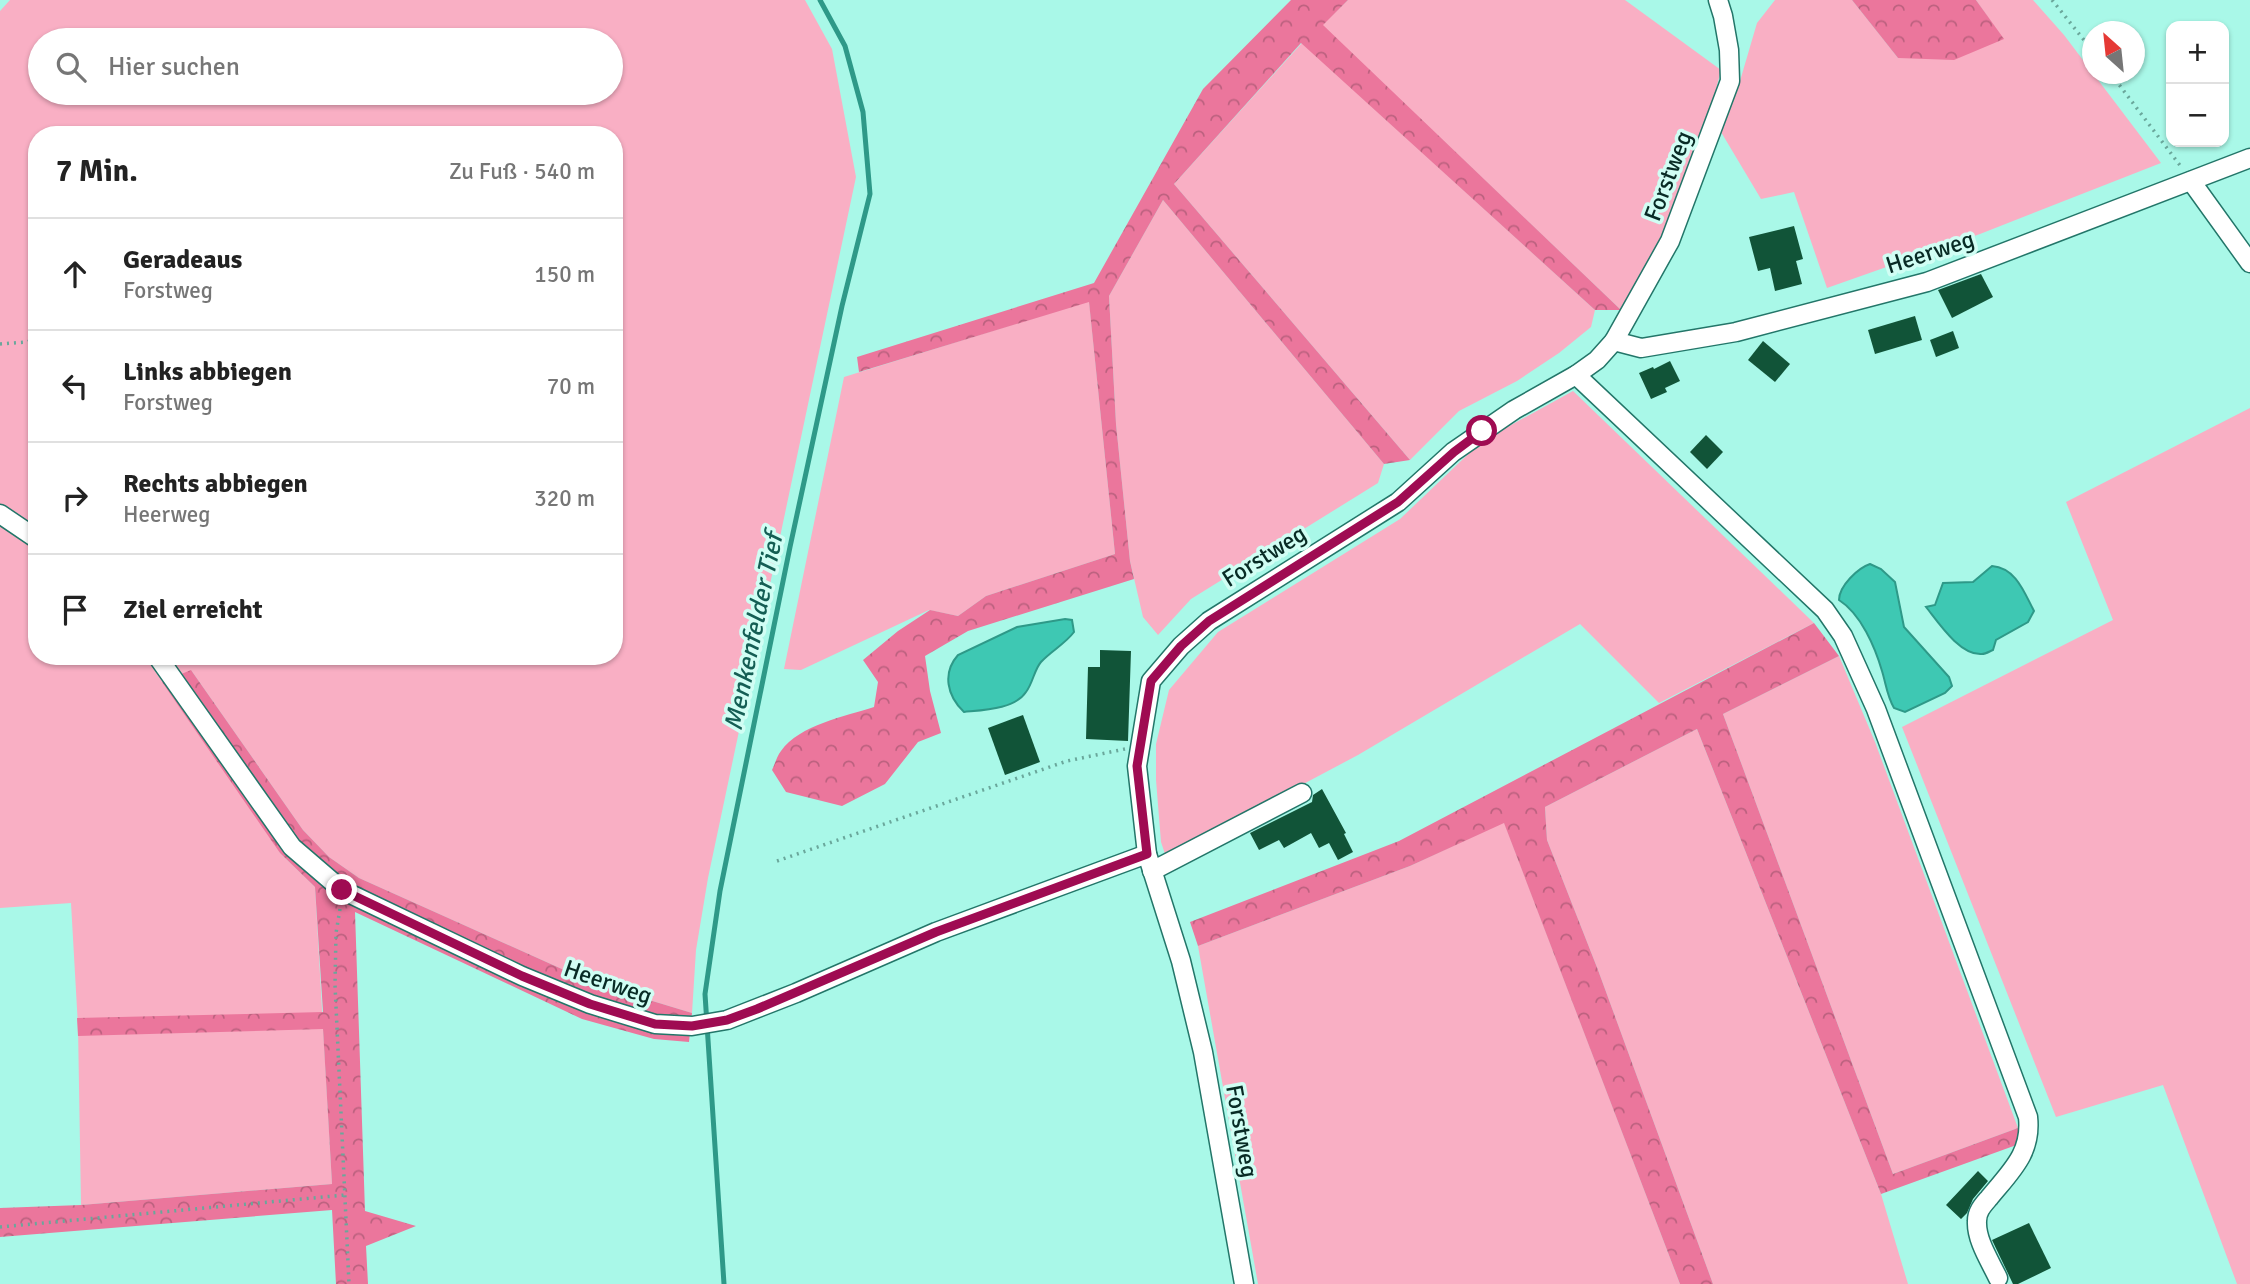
<!DOCTYPE html>
<html lang="de">
<head>
<meta charset="utf-8">
<style>
  body { margin:0; font-family:Signika,sans-serif; background:#f2f2f2; color:#222 }
  .controls { position:absolute; right:21px; top:21px; display:grid; overflow:hidden; border-radius:14px; box-shadow:0 2px 5px #0004 }
  .controls button { width:63px; height:63px; display:grid; place-items:center; padding:0; border:0; border-bottom:2px solid #e0e0e0; background:#fff; color:#222; font:35px sans-serif }
  .compass { position:absolute; left:2082px; top:21px; width:63px; height:63px; border-radius:50%; background:#fff; box-shadow:0 2px 5px #0004; rotate:333deg }
  .stop { position:absolute; width:21px; height:21px; margin:-16px; border:5px solid #9f0b52; border-radius:50%; background:#fff }
  .stop.end { background:#9f0b52; border-color:#fff; box-shadow:0 2px 7px #0008 }
  .list { margin:0; padding:0; list-style:none }
  h2 { display:flex; justify-content:space-between; align-items:center; height:91px; margin:0; padding:0 28px; font-size:30px }
  h2 small { font-size:23px; font-weight:400; color:#767676 }
  .list li { display:grid; grid-template-columns:46px 1fr auto; gap:21px; align-items:center; box-sizing:border-box; height:112px; padding:0 28px; border-top:2px solid #e0e0e0 }
  .list b { display:block; font-size:26px; white-space:nowrap }
  .list p { margin:0; font-size:23px; white-space:nowrap; color:#767676 }
  .list em { font-size:23px; font-style:normal; color:#767676 }
  .icon { flex:none; width:38px; height:38px; fill:none; stroke:currentColor; stroke-width:2; stroke-linecap:round; stroke-linejoin:round }
  .map { position:relative; flex:none; width:2250px; height:1284px; overflow:hidden }
  .search { position:absolute; background:#fff; box-shadow:0 2px 5px #0004; left:28px; top:28px; width:595px; height:77px; display:flex; align-items:center; gap:18px; box-sizing:border-box; padding:0 24px; border-radius:38px; color:#767676; font-size:26px }
  .panel { position:absolute; background:#fff; box-shadow:0 2px 5px #0004; left:28px; top:126px; width:595px; height:539px; border-radius:28px }
  .map>svg:first-child { display:block }
  .green { fill:#f9afc4; fill-rule:evenodd }
  .forest { fill:url(#forest-crowns) }
  .water { fill:#3ec8b3; stroke:#2e9988; stroke-width:2 }
  .lines { fill:none; stroke-linecap:round; stroke-linejoin:round }
  .stream { stroke:#2e9988; stroke-width:5 }
  .building { fill:#115438 }
  .minor-casing { stroke:#237669; stroke-width:21 }
  .path { stroke:#6aa79b; stroke-width:3.5; stroke-dasharray:2 5; stroke-linecap:butt }
  .minor { stroke:#fff; stroke-width:18 }
  .route { stroke:#9f0b52; stroke-width:9 }
  .labels { text-anchor:middle; stroke-width:7; stroke-linejoin:round; paint-order:stroke }
  .street-label { font-size:24px; fill:#082b25; stroke:#d1fef4 }
  .water-label { font-size:26px; font-style:italic; fill:#145e54; stroke:#d1fef4 }
</style>
</head>
<body>
<div class="map">
<svg width="2250" height="1284" viewBox="0 0 2250 1284">
  <defs>
    <pattern id="forest-crowns" width="20" height="18" patternUnits="userSpaceOnUse" patternTransform="scale(1.75)"><rect width="20" height="18" fill="#eb769c"/><path d="M2 6a3 3 0 1 1 6 0M12 15a3 3 0 1 1 6 0" fill="none" stroke="#bc617f"/></pattern>
  </defs>
  <rect width="100%" height="100%" fill="#a9f8e8"/>
  <g class="green">
    <path d="M10,0H805L832,49L856,177L708,878L696,950L692,1013L593,983L359,878L329,857L303,830L191,670L280,853L315,887L332,1184L81,1205L78,1026L71,903L0,908V11ZM40,40H611V93H40ZM37,135H614V656H37Z"/>
    <path d="M1348,0H1625L1721,70L1707,124L1663,239L1621,310L1322,25Z"/>
    <path d="M1775,0H1852L1898,58L2003,39L1976,0H2033L2064,35L2161,163L1980,234L1827,288L1794,192L1761,199L1721,132L1740,81L1757,23Z"/>
    <path d="M1302,43L1595,310L1591,327L1559,353L1517,381L1459,411L1410,460L1174,184Z"/>
    <path d="M1163,200L1384,464L1378,483L1191,599L1158,635L1143,617L1130,561L1116,424L1109,296Z"/>
    <path d="M1089,301L1115,554L986,596L958,616L929,610L801,670L784,669L844,377Z"/>
    <path d="M1573,391L1814,623L1659,703L1580,624L1358,755L1166,857L1161,842L1156,780V744L1169,690L1218,632L1400,519L1482,441Z"/>
    <path d="M2250,408V1284H2237L2163,1085L2056,1117L1902,727L2113,620L2066,502Z"/>
    <path d="M1839,656L1875,742L2018,1128L1893,1174L1723,714Z"/>
    <path d="M1697,729L1881,1194L1908,1284H1713L1598,970L1547,840L1545,807Z"/>
    <path d="M1504,822L1680,1284H1258L1198,946L1410,866Z"/>
  </g>
  <g class="forest">
    <path d="M1291,0H1348L1323,25L1621,310H1595L1301,43L1174,184L1410,460L1384,464L1163,200L1109,296L1116,424L1130,561L1134,579L968,631L925,656L930,691L941,733L918,742L885,784L842,806L786,792L772,770C775,764 777,756 781,751C799,725 846,716 874,707L878,682L863,660L898,631L930,610L958,616L986,596L1115,554L1089,302L859,372L857,357L1094,283L1203,89Z"/>
    <path d="M1852,0H1976L2004,39L1954,60L1898,58Z"/>
    <path d="M1814,623L1839,656L1723,714L1893,1174L2018,1128L2022,1143L1881,1194L1697,729L1545,807L1547,840L1598,970L1713,1284H1680L1504,823L1410,866L1198,946L1190,922L1399,841Z"/>
    <path d="M191,670L303,830L329,857L359,878L593,983L692,1013L689,1042L654,1039L582,1019L355,912L365,1211L416,1226L366,1246L368,1284H336L332,1210L0,1237V1208L81,1205L332,1184L323,1029L78,1036L77,1018L323,1012L315,887L280,853L162,682Z"/>
  </g>
  <g class="water">
    <path d="M1870,564L1881,569L1895,582L1904,627L1949,677L1952,686L1945,693L1905,712L1894,708C1887,696 1886,684 1882,671C1875,647 1861,614 1839,600C1839,586 1858,568 1870,564Z"/>
    <path d="M1992,566C2016,568 2024,592 2034,611L2028,622L1996,640L1993,650C1990,651 1986,654 1982,654C1960,656 1938,622 1926,607L1935,605L1943,583L1973,582Z"/>
    <path d="M1065,619L1072,620L1074,632C1065,644 1051,651 1041,662C1034,670 1033,683 1026,692C1015,709 983,710 964,712C947,696 942,673 958,655L1017,627Z"/>
  </g>
  <g class="lines">
    <path class="stream" d="M724,1284L705,994L720,891L790,547L842,306L870,194L863,112L845,46L820,0"/>
  </g>
  <g class="building">
    <path d="M1794,226L1803,259L1796,261L1802,284L1775,291L1770,268L1758,271L1749,237Z"/>
    <path d="M1981,274L1993,297L1952,318L1938,290Z"/>
    <path d="M1915,316L1922,340L1875,354L1868,330Z"/>
    <path d="M1953,331L1959,348L1936,357L1930,340Z"/>
    <path d="M1763,341L1790,364L1775,382L1748,360Z"/>
    <path d="M1670,361L1680,381L1665,388L1667,392L1651,399L1639,373L1653,367L1654,369Z"/>
    <path d="M1706,435L1723,452L1707,469L1690,452Z"/>
    <path d="M1100,650L1131,651L1128,741L1086,739L1088,667H1100Z"/>
    <path d="M1023,715L1040,762L1005,775L988,728Z"/>
    <path d="M1322,789L1346,833L1344,834L1353,852L1338,860L1329,843L1319,848L1311,833L1284,848L1279,840L1259,850L1250,833L1312,802L1313,795Z"/>
    <path d="M1978,1171L1988,1181L1973,1199L1967,1213L1961,1219L1946,1205Z"/>
    <path d="M2029,1223L2051,1268L2018,1284H2013L1992,1240Z"/>
  </g>
  <g class="lines">
    <defs>
      <g id="minor">
        <path d="M2191,181L2250,263"/>
        <path d="M1614,341L1641,348L1736,332L1927,282L2250,158"/>
        <path d="M1576,375L1825,610L1843,636L1876,709L2028,1117C2032,1153 2011,1171 1989,1198C1983,1205 1977,1211 1977,1221C1976,1240 1990,1261 1998,1278"/>
        <path d="M0,514L37,539"/>
        <path d="M157,656L292,847L342,890L522,976L590,1004L655,1024L692,1026L727,1020L796,993L936,932L1147,854"/>
        <path d="M1152,871L1302,793"/>
        <path d="M1244,1284L1203,1052L1181,961L1147,854L1137,766L1151,681L1181,646L1209,621L1398,502L1453,452L1514,410L1576,375L1597,360L1614,341L1670,241L1730,81L1729,50L1723,16L1718,0"/>
      </g>
    </defs>
    <use href="#minor" class="minor-casing"/>
    <g class="path">
      <path d="M2052,0L2092,50"/>
      <path d="M2111,74L2182,168"/>
      <path d="M0,344L27,342L37,338"/>
      <path d="M777,861L1067,761L1125,749"/>
      <path d="M340,909L336,933L335,985L349,1284"/>
      <path d="M0,1227L345,1195"/>
    </g>
    <use href="#minor" class="minor"/>
  </g>
  <g class="lines">
    <path class="route" d="M342,890L522,976L590,1004L655,1024L692,1026L727,1020L757,1009L936,932L1147,854L1137,766L1151,681L1181,646L1209,621L1398,502L1454,452L1482,431"/>
  </g>
  <g class="labels">
    <g class="street-label">
      <text transform="translate(1668 176) rotate(-69)" y="8">Forstweg</text>
      <text transform="translate(1930 252) rotate(-18)" y="8">Heerweg</text>
      <text transform="translate(1264 556) rotate(-32)" y="8">Forstweg</text>
      <text transform="translate(608 982) rotate(19)" y="8">Heerweg</text>
      <text transform="translate(1242 1131) rotate(80)" y="8">Forstweg</text>
    </g>
    <g class="water-label">
      <text transform="translate(753 632) rotate(-78)" y="9">Menkenfelder Tief</text>
    </g>
  </g>
</svg>
<div class="controls">
<button>+</button>
<button>−</button>
</div>
<svg class="compass" viewBox="-18 -18 36 36"><path d="M0-13l5 13h-10z" fill="#e53935"/><path d="M0 13l5-13h-10z" fill="#767676"/></svg>
<div class="stop" style="left:1482px;top:431px"></div>
<div class="stop end" style="left:342px;top:890px"></div>
<div class="search"><svg class="icon" aria-label="search" viewBox="0 0 24 24"><circle cx="10" cy="10" r="6"/><path d="M15 15l6 6"/></svg>Hier suchen</div>
<section class="panel">
<h2>7 Min.<small>Zu Fuß · 540 m</small></h2>
<ul class="list">
<li><svg class="icon" aria-label="ahead" viewBox="0 0 24 24"><path d="M12 20V5M6 11l6-6 6 6"/></svg><div><b>Geradeaus</b><p>Forstweg</p></div><em>150 m</em></li>
<li><svg class="icon" aria-label="left" viewBox="0 0 24 24"><path d="M17 20v-9H6M10 6l-5 5 5 5"/></svg><div><b>Links abbiegen</b><p>Forstweg</p></div><em>70 m</em></li>
<li><svg class="icon" aria-label="right" viewBox="0 0 24 24"><path d="M7 20v-9h11M14 6l5 5-5 5"/></svg><div><b>Rechts abbiegen</b><p>Heerweg</p></div><em>320 m</em></li>
<li><svg class="icon" aria-label="arrive" viewBox="0 0 24 24"><path d="M6 21V4h12l-3 4 3 4H6"/></svg><div><b>Ziel erreicht</b></div></li>
</ul>
</section>
</div>
</body>
</html>
